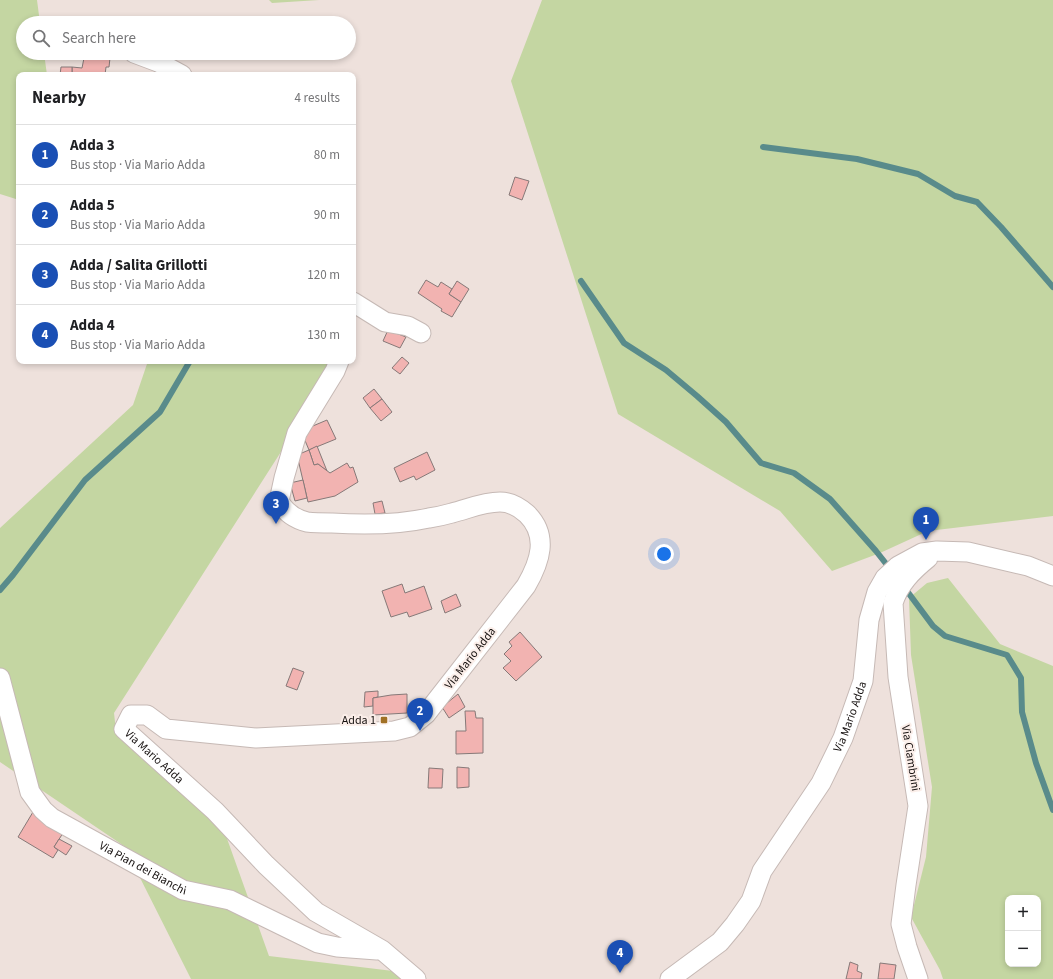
<!DOCTYPE html>
<html lang="en">
<head>
<meta charset="utf-8">
<style>
  body { margin:0; font-family:"Source Sans 3",sans-serif; background:#f2f2f2; color:#202124 }
  .controls { position:absolute; right:12px; bottom:12px; display:grid; overflow:hidden; border-radius:8px; box-shadow:0 2px 6px #0003 }
  .controls button { width:36px; height:36px; display:grid; place-items:center; padding:0; border:0; border-bottom:1px solid #e0e0e0; background:#fff; color:#202124; font:20px sans-serif }
  .you { position:absolute; left:664px; top:554px; width:14px; height:14px; margin:-10px; border:3px solid #fff; border-radius:50%; background:#1a73e8; box-shadow:0 0 0 6px #1a73e833 }
  .badge { display:grid; place-items:center; width:26px; height:26px; border-radius:50%; background:#111827; color:#fff; font-size:13px; font-weight:700 }
  .pin { position:absolute; translate:-50% -33px; filter:drop-shadow(0 1px 2px #0008) }
  .pin::after { content:''; position:absolute; top:21px; width:14px; height:12px; background:inherit; clip-path:polygon(0 0,100% 0,50% 100%) }
  .list { margin:0; padding:0; list-style:none }
  h2 { display:flex; justify-content:space-between; align-items:center; height:52px; margin:0; padding:0 16px; font-size:17px }
  h2 small { font-size:13px; font-weight:400; color:#757577 }
  .list li { display:grid; grid-template-columns:26px 1fr auto; gap:12px; align-items:center; box-sizing:border-box; height:60px; padding:0 16px; border-top:1px solid #e0e0e0 }
  .list b { display:block; font-size:15px; white-space:nowrap }
  .list p { margin:0; font-size:13px; white-space:nowrap; color:#757577 }
  .list em { font-size:13px; font-style:normal; color:#757577 }
  .icon { flex:none; width:22px; height:22px; fill:none; stroke:currentColor; stroke-width:2; stroke-linecap:round; stroke-linejoin:round }
  .map { position:relative; flex:none; width:1053px; height:979px; overflow:hidden }
  .search { position:absolute; background:#fff; box-shadow:0 2px 6px #0003; left:16px; top:16px; width:340px; height:44px; display:flex; align-items:center; gap:10px; box-sizing:border-box; padding:0 14px; border-radius:22px; color:#757577; font-size:15px }
  .panel { position:absolute; background:#fff; box-shadow:0 2px 6px #0003; left:16px; top:72px; width:340px; height:292px; border-radius:8px }
  .map>svg:first-child { display:block }
  .green { fill:#c4d6a2; fill-rule:evenodd }
  .lines { fill:none; stroke-linecap:round; stroke-linejoin:round }
  .stream { stroke:#598b8b; stroke-width:6 }
  .building { fill:#f2b3b1; stroke:#867978 }
  .minor-casing { stroke:#c6b9b5; stroke-width:21 }
  .minor { stroke:#fff; stroke-width:19 }
  .poi-dot { fill:#a17125; stroke:#fbeee9; stroke-width:1.5 }
  .labels { text-anchor:middle; stroke-width:4; stroke-linejoin:round; paint-order:stroke }
  .street-label { font-size:12px; fill:#161110; stroke:#fbeee9 }
  .poi-label { font-size:12px; fill:#161110; stroke:#fbeee9; text-anchor:end }
</style>
</head>
<body>
<div class="map">
<svg width="1053" height="979" viewBox="0 0 1053 979">
  <rect width="100%" height="100%" fill="#eee1dc"/>
  <g class="green">
    <path d="M0,0H37L40,23H23V53H44L47,75H19V200L0,194Z"/>
    <path d="M269,0H319L272,3Z"/>
    <path d="M542,0H1053V516L928,531L880,553L832,571L780,511L618,414L511,81Z"/>
    <path d="M148,361H328L325,383L114,713L116,731L225,833L269,956L393,971L402,979H191L124,846L0,762V528L133,405Z"/>
    <path d="M948,578L1000,644L1053,666V979H943L940,970L911,917L926,857L932,787L911,655L909,598L927,583ZM1008,898H1038V964H1008Z"/>
  </g>
  <g class="lines">
    <g class="stream">
      <path d="M763,147L857,159L918,174L955,196L977,202L1001,227L1053,287"/>
      <path d="M581,281L624,343L666,370L697,396L726,422L761,463L794,473L830,499L876,551L891,570"/>
      <path d="M904,587L933,626L945,636L1007,655L1021,678L1022,712L1036,763L1053,810"/>
      <path d="M0,590L13,575L85,480L160,412L190,361"/>
    </g>
  </g>
  <g class="building">
    <path d="M85,53H106V57L110,58L109,67H106L105,75H66V73H72V67L82,68Z"/>
    <path d="M61,67H72V73H66V75H60Z"/>
    <path d="M515,177L529,181L522,200L509,195Z"/>
    <path d="M426,280L438,287L441,282L452,289L449,294L461,302L452,317L441,311L442,309L418,293Z"/>
    <path d="M457,281L469,289L461,302L449,294Z"/>
    <path d="M388,330L406,337L400,348L383,341Z"/>
    <path d="M402,357L409,363L400,374L392,368Z"/>
    <path d="M374,389L382,399L370,408L363,398Z"/>
    <path d="M382,399L392,412L381,421L370,408Z"/>
    <path d="M327,420L336,439L309,450L301,431Z"/>
    <path d="M317,446L327,471L318,464L314,465L309,450Z"/>
    <path d="M309,450L314,465L318,464L330,473L347,463L350,468L353,467L358,482L335,496L308,502L297,455Z"/>
    <path d="M427,452L435,470L416,480L414,476L400,482L394,468Z"/>
    <path d="M303,480L307,498L295,501L290,483Z"/>
    <path d="M382,501L385,513L375,514L373,503Z"/>
    <path d="M402,584L405,593L424,586L432,609L409,617L407,612L391,617L382,591Z"/>
    <path d="M456,594L461,606L445,613L441,601Z"/>
    <path d="M520,632L542,657L516,681L503,668L511,661L504,654L512,646L509,642Z"/>
    <path d="M293,668L304,672L297,690L286,686Z"/>
    <path d="M378,691V697L373,698V706L364,707L365,692Z"/>
    <path d="M407,694V713L373,715V698L391,695Z"/>
    <path d="M458,694L465,707L449,718L442,707Z"/>
    <path d="M465,711H475L476,718H483V753L456,754V731H466Z"/>
    <path d="M457,767L469,768V787L457,788Z"/>
    <path d="M429,768L443,769L442,788H428Z"/>
    <path d="M33,812L65,830L54,847L58,850L53,858L18,837Z"/>
    <path d="M59,839L72,846L66,855L54,847Z"/>
    <path d="M850,962L858,965L857,971L862,973L861,979H846Z"/>
    <path d="M880,963L896,965L894,979H878Z"/>
  </g>
  <g class="lines">
    <defs>
      <g id="minor">
        <path d="M134,53L158,62L182,75"/>
        <path d="M353,302L385,322L408,326L421,333"/>
        <path id="s1" d="M339,361L335,371L297,433L284,478L279,501C285,512 295,519 307,522C315,523 324,523 332,523C364,525 397,525 429,518C436,517 445,515 452,513C468,509 483,502 500,502C510,502 519,507 527,514C549,536 540,562 526,586L426,714L410,727L394,731L256,738L166,729L147,715H131L124,729L215,811L266,865L316,912L382,950L416,979"/>
        <path id="s2" d="M0,678L30,792L43,810L52,818L183,890L230,900L318,943L337,947L377,950"/>
        <path id="s3" d="M670,979L720,942L735,924L751,901L762,871L821,783L843,738L863,681L869,620L877,592L885,578L898,566L922,553L937,551L968,552L1028,566L1053,576"/>
        <path d="M918,979L907,947L901,924L906,885L918,806L898,677L893,603C899,584 912,571 928,558"/>
      </g>
    </defs>
    <use href="#minor" class="minor-casing"/>
    <use href="#minor" class="minor"/>
  </g>
  <rect class="poi-dot" x="380" y="716" width="8" height="8" rx="2"/>
  <g class="labels">
    <g class="street-label">
      <text transform="translate(470 658) rotate(-52)" y="4">Via Mario Adda</text>
      <text dy="4" stroke="none"><textPath href="#s3" startOffset="324">Via Mario Adda</textPath></text>
      <text dy="4" stroke="none"><textPath href="#s1" startOffset="1018">Via Mario Adda</textPath></text>
      <text transform="translate(911 758) rotate(81)" y="4">Via Ciambrini</text>
      <text dy="4" stroke="none"><textPath href="#s2" startOffset="256">Via Pian dei Bianchi</textPath></text>
    </g>
    <g class="poi-label">
      <text x="376" y="724">Adda 1</text>
    </g>
  </g>
</svg>
<div class="controls">
<button>+</button>
<button>−</button>
</div>
<div class="you"></div>
<div class="pin badge" style="left:926px;top:540px;background:#1a4fb4">1</div>
<div class="pin badge" style="left:420px;top:731px;background:#1a4fb4">2</div>
<div class="pin badge" style="left:276px;top:524px;background:#1a4fb4">3</div>
<div class="pin badge" style="left:620px;top:973px;background:#1a4fb4">4</div>
<div class="search"><svg class="icon" aria-label="search" viewBox="0 0 24 24"><circle cx="10" cy="10" r="6"/><path d="M15 15l6 6"/></svg>Search here</div>
<section class="panel">
<h2>Nearby<small>4 results</small></h2>
<ul class="list">
<li><span class="badge" style="background:#1a4fb4">1</span><div><b>Adda 3</b><p>Bus stop · Via Mario Adda</p></div><em>80 m</em></li>
<li><span class="badge" style="background:#1a4fb4">2</span><div><b>Adda 5</b><p>Bus stop · Via Mario Adda</p></div><em>90 m</em></li>
<li><span class="badge" style="background:#1a4fb4">3</span><div><b>Adda / Salita Grillotti</b><p>Bus stop · Via Mario Adda</p></div><em>120 m</em></li>
<li><span class="badge" style="background:#1a4fb4">4</span><div><b>Adda 4</b><p>Bus stop · Via Mario Adda</p></div><em>130 m</em></li>
</ul>
</section>
</div>
</body>
</html>
